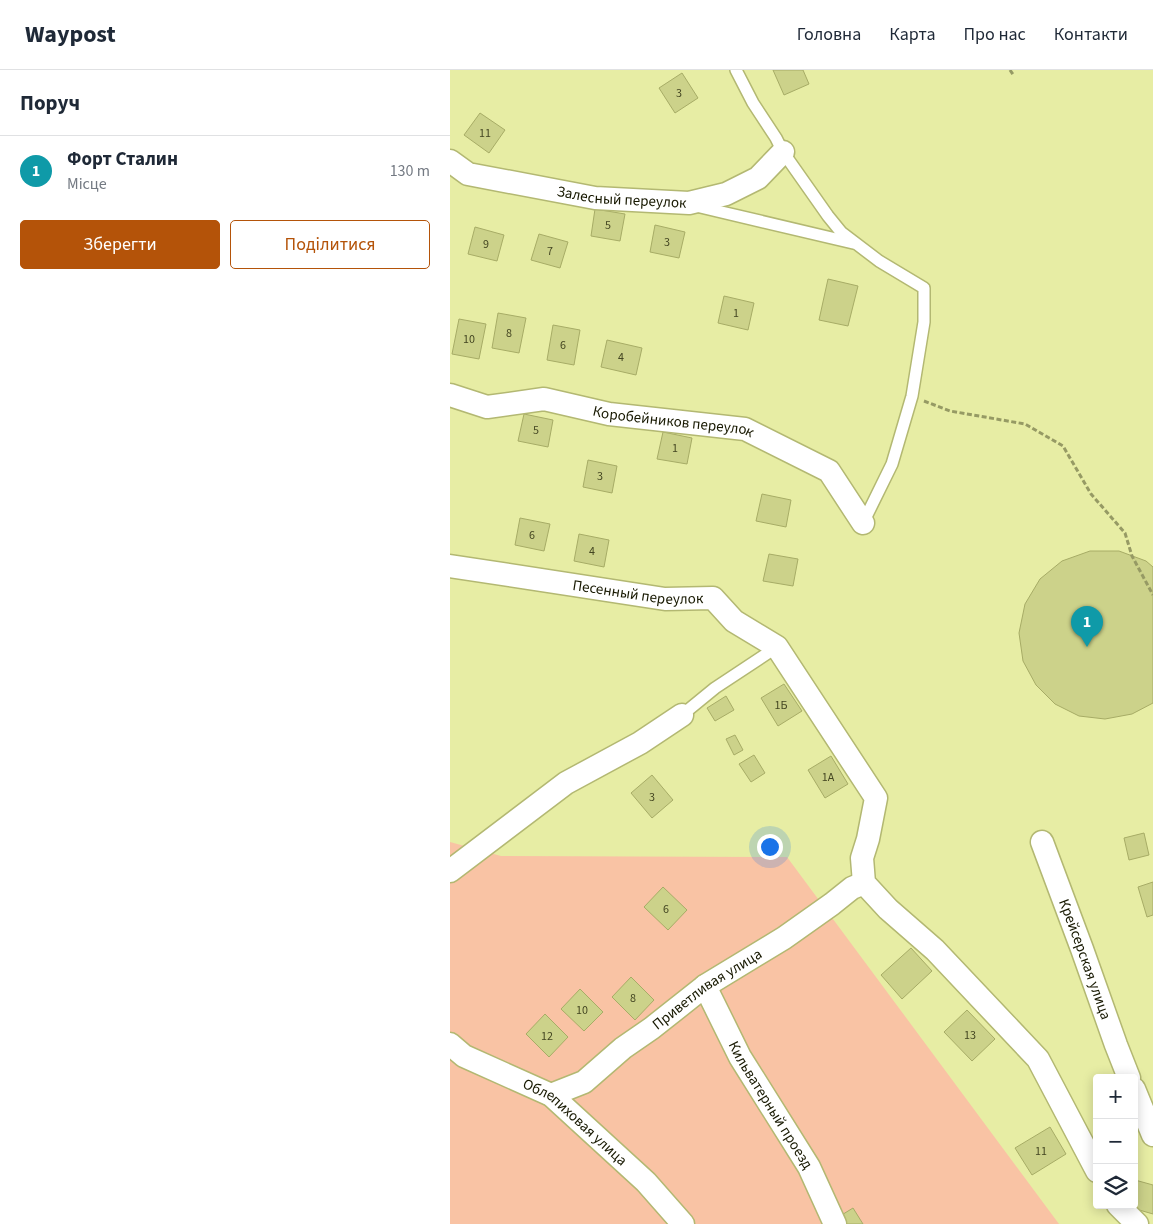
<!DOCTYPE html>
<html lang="uk">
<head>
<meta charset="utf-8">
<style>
  body { margin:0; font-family:"Source Sans 3",sans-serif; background:#f6f6f7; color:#1f2937 }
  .controls { position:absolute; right:15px; bottom:15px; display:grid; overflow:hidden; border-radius:5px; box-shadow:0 2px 12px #0003 }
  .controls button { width:45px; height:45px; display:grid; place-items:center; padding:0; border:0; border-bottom:1px solid #e0e1e3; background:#fff; color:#1f2937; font:25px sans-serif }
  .you { position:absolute; left:319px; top:776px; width:18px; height:18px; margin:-12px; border:4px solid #fff; border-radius:50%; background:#1a73e8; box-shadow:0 0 0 8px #1a73e833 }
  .badge { display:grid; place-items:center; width:32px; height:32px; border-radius:50%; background:#b45309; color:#fff; font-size:16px; font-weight:700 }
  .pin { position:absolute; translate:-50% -41px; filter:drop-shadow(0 1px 2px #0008) }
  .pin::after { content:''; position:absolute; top:26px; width:18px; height:15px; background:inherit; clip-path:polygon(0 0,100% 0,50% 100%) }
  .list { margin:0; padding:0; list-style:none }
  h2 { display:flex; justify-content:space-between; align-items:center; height:65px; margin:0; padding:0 20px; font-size:21px }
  h2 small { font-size:16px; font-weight:400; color:#747a83 }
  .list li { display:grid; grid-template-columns:32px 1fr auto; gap:15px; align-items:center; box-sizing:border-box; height:70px; padding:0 20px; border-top:1px solid #e0e1e3 }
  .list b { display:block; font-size:19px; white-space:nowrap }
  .list p { margin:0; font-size:16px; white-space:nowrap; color:#747a83 }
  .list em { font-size:16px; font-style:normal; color:#747a83 }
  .actions { display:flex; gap:10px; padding:15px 20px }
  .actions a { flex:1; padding:11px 0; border:1px solid #b45309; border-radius:5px; text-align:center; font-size:18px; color:#b45309 }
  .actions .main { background:#b45309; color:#fff }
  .icon { flex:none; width:28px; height:28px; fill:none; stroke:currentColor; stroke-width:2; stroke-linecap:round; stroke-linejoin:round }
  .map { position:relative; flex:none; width:703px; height:1154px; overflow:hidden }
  header { display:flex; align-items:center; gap:30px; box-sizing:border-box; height:70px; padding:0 25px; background:#fff; border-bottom:1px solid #e0e1e3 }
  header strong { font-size:24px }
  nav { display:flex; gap:28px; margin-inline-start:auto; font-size:18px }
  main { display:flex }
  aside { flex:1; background:#fff }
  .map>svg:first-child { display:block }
  .green { fill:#f9c3a4 }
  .building { fill:#ccd28a; stroke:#a7ac66 }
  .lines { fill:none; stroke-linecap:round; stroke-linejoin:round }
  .service-casing { stroke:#b3b872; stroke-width:14 }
  .minor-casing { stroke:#b3b872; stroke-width:25 }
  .path { stroke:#969a64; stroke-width:3; stroke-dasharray:5 2.5; stroke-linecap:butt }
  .service { stroke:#fff; stroke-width:11 }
  .minor { stroke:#fff; stroke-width:22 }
  .labels { text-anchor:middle; stroke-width:5; stroke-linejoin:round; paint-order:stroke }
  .number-label { font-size:12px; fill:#444622 }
  .street-label { font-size:15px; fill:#171800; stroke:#fff }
</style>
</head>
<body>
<header>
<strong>Waypost</strong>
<nav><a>Головна</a><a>Карта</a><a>Про нас</a><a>Контакти</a></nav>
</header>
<main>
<aside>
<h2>Поруч<small></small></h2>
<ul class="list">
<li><span class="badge" style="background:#0f9aa8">1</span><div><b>Форт Сталин</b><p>Місце</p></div><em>130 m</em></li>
</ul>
<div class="actions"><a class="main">Зберегти</a><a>Поділитися</a></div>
</aside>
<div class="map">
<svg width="703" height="1154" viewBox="0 0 703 1154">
  <rect width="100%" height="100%" fill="#e7eda4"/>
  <path class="green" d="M0,772L51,786L337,787L609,1154H0Z"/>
  <g class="building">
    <path d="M323,0H353L359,14L334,25Z"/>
    <path d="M232,3L248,28L225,43L209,18Z"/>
    <path d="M30,43L55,60L39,83L14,65Z"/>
    <path d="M145,139L175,144L170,171L141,166Z"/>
    <path d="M205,155L235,162L229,188L200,182Z"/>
    <path d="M25,157L54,165L47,191L18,184Z"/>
    <path d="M89,164L118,172L110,198L81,190Z"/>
    <path d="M378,209L408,216L398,256L369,250Z"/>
    <path d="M274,226L304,233L298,260L268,253Z"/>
    <path d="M48,243L76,248L69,283L42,278Z"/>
    <path d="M9,249L36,254L29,289L2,284Z"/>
    <path d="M103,255L130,260L124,295L97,290Z"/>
    <path d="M157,270L192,278L186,305L151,297Z"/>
    <path d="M74,344L103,350L98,377L68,371Z"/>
    <path d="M213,362L242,368L237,394L207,389Z"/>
    <path d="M138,390L167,396L162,423L133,417Z"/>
    <path d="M312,424L341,430L336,457L306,451Z"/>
    <path d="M70,448L100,454L94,481L65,475Z"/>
    <path d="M129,464L159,470L154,497L124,491Z"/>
    <path d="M640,481H669L696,491L703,497V633L682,644L655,649L629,646L605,634L586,615L573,591L569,563L575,534L590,509L612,491Z"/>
    <path d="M319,484L348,489L343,516L313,511Z"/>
    <path d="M334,614L352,641L328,656L311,628Z"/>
    <path d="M276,626L284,640L265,651L257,638Z"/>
    <path d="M285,665L293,680L284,685L276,669Z"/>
    <path d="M304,685L315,703L301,712L289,694Z"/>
    <path d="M381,686L398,714L375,728L358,700Z"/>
    <path d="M202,705L223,730L202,748L181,723Z"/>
    <path d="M694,763L699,785L679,790L674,768Z"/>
    <path d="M703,812V845L697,847L688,817Z"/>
    <path d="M213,817L237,840L218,860L194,837Z"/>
    <path d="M461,878L482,901L452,929L431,905Z"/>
    <path d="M181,907L204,930L185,950L162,927Z"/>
    <path d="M130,919L153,942L134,961L111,939Z"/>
    <path d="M517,940L545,969L522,991L494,962Z"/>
    <path d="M95,944L118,967L99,987L76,964Z"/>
    <path d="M600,1057L616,1084L582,1105L565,1078Z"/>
    <path d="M685,1110L703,1115V1144L679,1137V1135H684V1115Z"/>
    <path d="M403,1138L413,1154H377Z"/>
  </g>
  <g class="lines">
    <defs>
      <g id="service">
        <path d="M286,0L303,33L326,68L333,82L378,146L391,162L429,191L474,218V252L462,326L442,394L413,453"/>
        <path d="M246,136L403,173"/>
        <path d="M232,645L265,618L327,577"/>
      </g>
      <g id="minor">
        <path id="s1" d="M0,91L18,104L145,128L239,133L276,124L308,108L333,82"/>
        <path id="s2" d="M0,325L37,337L94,329L159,344L295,359L379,401L413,453"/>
        <path id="s3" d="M0,496L215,529L263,528L284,551L327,577L426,728L418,769L412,788L414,813L438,839L485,880L588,989L647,1101"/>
        <path id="s4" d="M592,772L632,879L666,975L679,1008"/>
        <path d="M0,801L116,713L190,673L232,645"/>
        <path id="s5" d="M255,916L290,987L359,1097L385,1154"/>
        <path id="s6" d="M0,974L14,986L101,1025L196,1112L233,1154"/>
        <path d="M684,1019L703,1065"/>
        <path id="s7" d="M101,1025L134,1012L173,978L202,958L255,916L334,868L382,834L402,818L414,813"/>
        <path d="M668,1135L687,1154"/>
      </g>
    </defs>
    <use href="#service" class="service-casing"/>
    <use href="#minor" class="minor-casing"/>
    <g class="path">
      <path d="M560,0L564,6"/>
      <path d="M474,331L500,341L575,354L613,376L641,424L675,463L682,486L703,525"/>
    </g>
    <use href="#service" class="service"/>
    <use href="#minor" class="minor"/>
  </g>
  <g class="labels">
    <g class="number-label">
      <text x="229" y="27">3</text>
      <text x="35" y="67">11</text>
      <text x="158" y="159">5</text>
      <text x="217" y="176">3</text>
      <text x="36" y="178">9</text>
      <text x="100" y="185">7</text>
      <text x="286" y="247">1</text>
      <text x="59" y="267">8</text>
      <text x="19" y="273">10</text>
      <text x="113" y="279">6</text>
      <text x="171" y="291">4</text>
      <text x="86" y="364">5</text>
      <text x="225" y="382">1</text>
      <text x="150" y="410">3</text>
      <text x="82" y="469">6</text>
      <text x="142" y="485">4</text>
      <text x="331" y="639">1Б</text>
      <text x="378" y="711">1А</text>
      <text x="202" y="731">3</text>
      <text x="216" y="843">6</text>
      <text x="183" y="932">8</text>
      <text x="132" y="944">10</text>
      <text x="520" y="969">13</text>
      <text x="97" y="970">12</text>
      <text x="591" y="1085">11</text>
    </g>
    <g class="street-label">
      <text dy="5" stroke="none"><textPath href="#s1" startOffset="178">Залесный переулок</textPath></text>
      <text dy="5" stroke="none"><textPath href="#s2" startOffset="228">Коробейников переулок</textPath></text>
      <text dy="5" stroke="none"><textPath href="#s3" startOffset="190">Песенный переулок</textPath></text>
      <text dy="5" stroke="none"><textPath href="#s4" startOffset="125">Крейсерская улица</textPath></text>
      <text dy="5" stroke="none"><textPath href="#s7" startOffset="190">Приветливая улица</textPath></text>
      <text dy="5" stroke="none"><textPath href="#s5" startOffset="136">Кильватерный проезд</textPath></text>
      <text dy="5" stroke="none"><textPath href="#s6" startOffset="149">Облепиховая улица</textPath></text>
    </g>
  </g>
</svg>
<div class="controls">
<button>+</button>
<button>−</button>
<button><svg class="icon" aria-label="layers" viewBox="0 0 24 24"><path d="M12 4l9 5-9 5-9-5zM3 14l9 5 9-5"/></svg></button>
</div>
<div class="you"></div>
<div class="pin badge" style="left:637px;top:577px;background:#0f9aa8">1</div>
</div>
</main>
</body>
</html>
